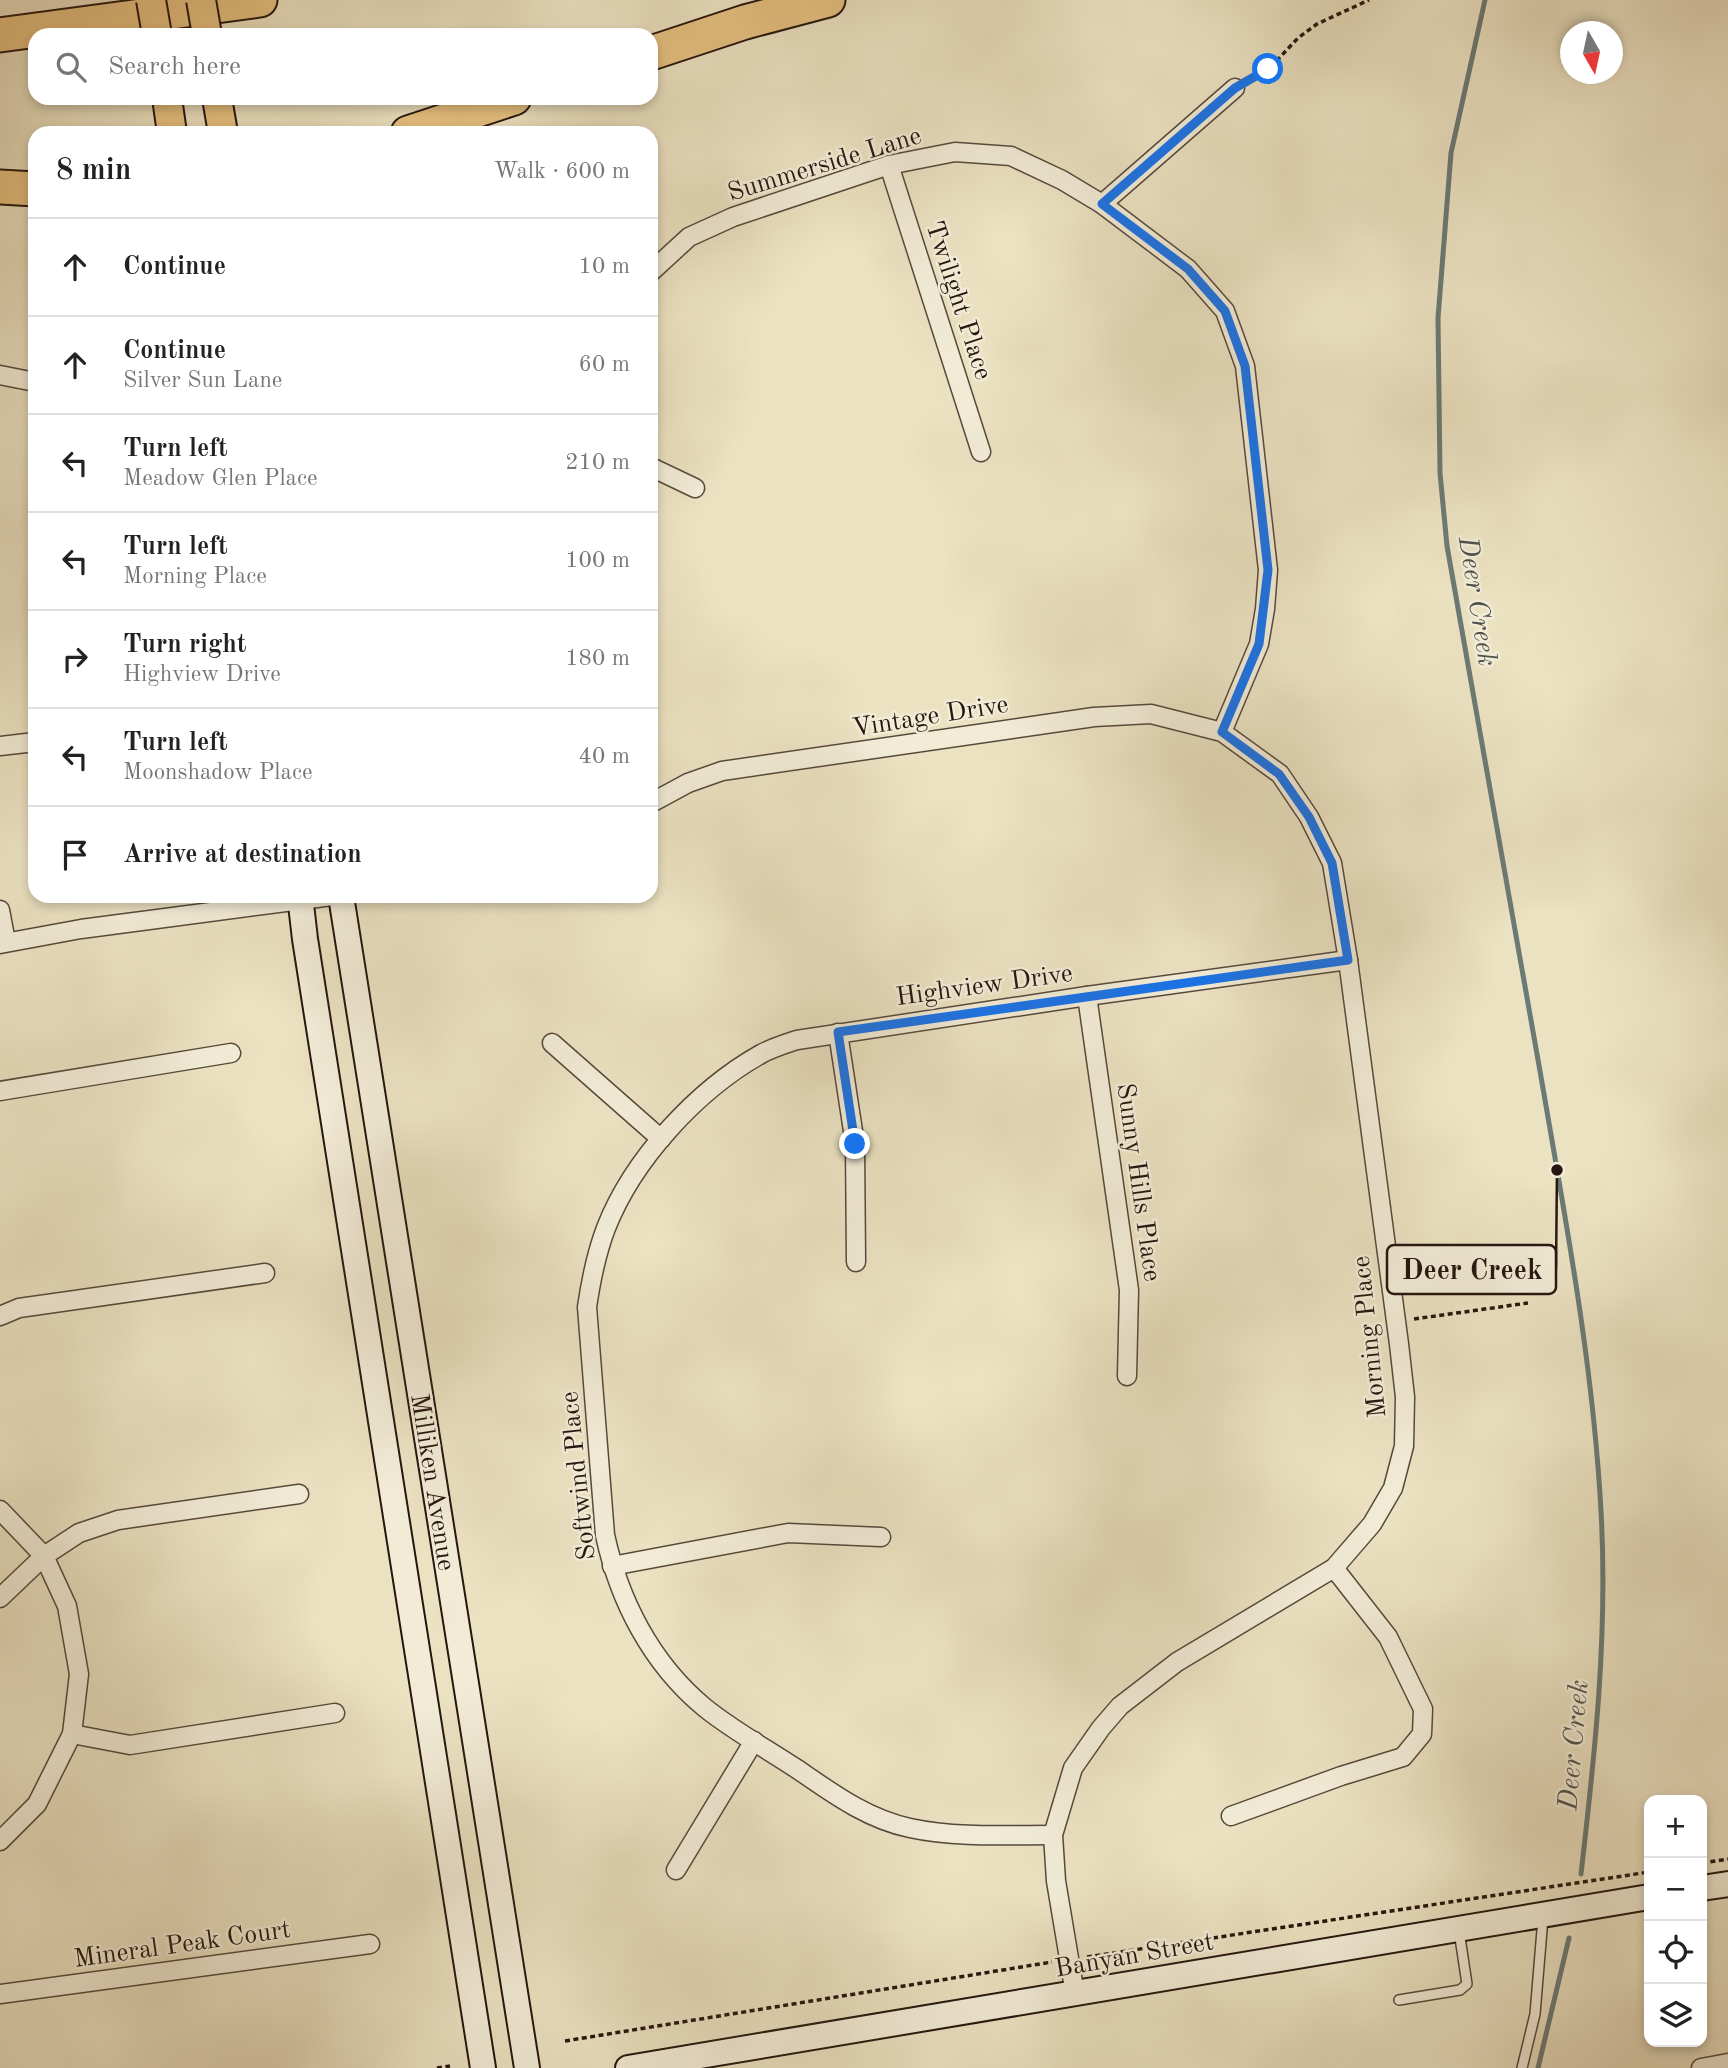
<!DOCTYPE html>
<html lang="en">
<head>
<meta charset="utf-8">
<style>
  body { margin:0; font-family:"Old Standard TT",serif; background:#f2f2f2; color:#222 }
  .controls { position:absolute; right:21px; bottom:21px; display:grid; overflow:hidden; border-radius:14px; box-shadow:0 4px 10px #0003 }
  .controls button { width:63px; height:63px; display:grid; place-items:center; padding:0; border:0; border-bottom:2px solid #e0e0e0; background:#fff; color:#222; font:35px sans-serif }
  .compass { position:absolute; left:1560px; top:21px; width:63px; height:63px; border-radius:50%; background:#fff; box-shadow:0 4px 10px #0003; rotate:171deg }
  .stop { position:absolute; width:21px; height:21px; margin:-16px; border:5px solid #1a73e8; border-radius:50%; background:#fff }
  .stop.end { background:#1a73e8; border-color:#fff; box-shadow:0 2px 7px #0008 }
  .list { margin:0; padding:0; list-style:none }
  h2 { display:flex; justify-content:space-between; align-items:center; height:91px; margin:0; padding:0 28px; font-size:30px }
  h2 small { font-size:23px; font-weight:400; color:#767676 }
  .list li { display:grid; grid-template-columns:46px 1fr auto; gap:21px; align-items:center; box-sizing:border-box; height:98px; padding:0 28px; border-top:2px solid #e0e0e0 }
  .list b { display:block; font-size:26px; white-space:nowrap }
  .list p { margin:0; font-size:23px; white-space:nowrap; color:#767676 }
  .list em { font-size:23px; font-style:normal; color:#767676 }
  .icon { flex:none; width:38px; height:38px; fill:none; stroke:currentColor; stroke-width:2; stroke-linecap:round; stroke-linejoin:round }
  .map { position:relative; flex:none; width:1728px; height:2068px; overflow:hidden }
  .search { position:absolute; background:#fff; box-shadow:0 4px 10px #0003; left:28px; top:28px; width:630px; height:77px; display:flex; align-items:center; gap:18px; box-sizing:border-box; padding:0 24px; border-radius:21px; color:#767676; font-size:26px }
  .panel { position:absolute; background:#fff; box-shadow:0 4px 10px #0003; left:28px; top:126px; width:630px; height:777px; border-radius:21px }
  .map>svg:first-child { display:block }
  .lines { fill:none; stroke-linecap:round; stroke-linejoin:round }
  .stream { stroke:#6b7a76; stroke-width:5 }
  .lane-casing { stroke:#56493c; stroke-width:12 }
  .street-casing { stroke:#56493c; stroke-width:21 }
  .secondary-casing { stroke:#25160f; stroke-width:28 }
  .primary-casing { stroke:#25160f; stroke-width:32 }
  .highway-casing { stroke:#25160f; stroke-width:37 }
  .path { stroke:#25160f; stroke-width:3.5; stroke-dasharray:5 3.5; stroke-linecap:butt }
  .lane { stroke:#f2ecd7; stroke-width:9 }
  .street { stroke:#f2ecd7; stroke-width:18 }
  .secondary { stroke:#f2ecd7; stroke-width:24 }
  .primary { stroke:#e6c181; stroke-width:28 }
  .highway { stroke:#e6c181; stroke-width:33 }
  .primary-bridge-casing { stroke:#25160f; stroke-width:32; stroke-linecap:butt }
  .primary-bridge { stroke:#e6c181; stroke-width:28 }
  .route { stroke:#1a73e8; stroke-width:9 }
  .labels { text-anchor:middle; stroke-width:5; stroke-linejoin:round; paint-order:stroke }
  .street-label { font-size:26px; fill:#25160f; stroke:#f2ecd7 }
  .water-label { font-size:28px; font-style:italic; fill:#4e504b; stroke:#f2ecd7 }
  .leader { fill:none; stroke:#25160f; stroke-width:2.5 }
  .callout-dot { fill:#25160f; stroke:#f2ecd7; stroke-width:2.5 }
  .callout { fill:#f2ecd7; stroke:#25160f; stroke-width:2.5 }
  .callout-label { font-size:28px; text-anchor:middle; font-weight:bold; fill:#25160f }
</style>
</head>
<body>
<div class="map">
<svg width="1728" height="2068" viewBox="0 0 1728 2068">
  <rect width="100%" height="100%" fill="#ebe2c2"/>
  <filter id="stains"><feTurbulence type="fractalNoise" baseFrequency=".00286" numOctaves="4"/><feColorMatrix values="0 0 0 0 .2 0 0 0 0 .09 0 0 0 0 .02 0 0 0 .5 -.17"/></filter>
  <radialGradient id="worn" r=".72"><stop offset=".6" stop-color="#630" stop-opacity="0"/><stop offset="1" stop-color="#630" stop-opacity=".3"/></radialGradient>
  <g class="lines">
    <g class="stream">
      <path d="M1485,0L1451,153L1438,318L1440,473L1447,546C1478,721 1509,896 1540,1071C1565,1217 1593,1363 1601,1511C1608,1633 1595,1753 1581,1874"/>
      <path d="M1538,2068L1569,1938"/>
    </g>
    <defs>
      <g id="lane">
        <path d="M1399,2000L1460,1990L1467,1984L1459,1931"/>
        <path d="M1522,2068L1535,2014L1543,1918"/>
      </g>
      <g id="street">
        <path d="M889,165L981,452"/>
        <path d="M1102,204L1235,88"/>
        <path d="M651,272L689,237L733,217L889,165L955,152L1011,156L1062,180L1102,204L1188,269L1225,311L1245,366L1268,570L1265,609L1259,644L1222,732"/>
        <path d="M0,375L35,382"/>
        <path d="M651,467L695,488"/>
        <path d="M0,746L35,742"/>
        <path d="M651,803L688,783L722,771L1094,717L1151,714L1222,732L1280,774L1309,817L1332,863L1348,960L1399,1344L1405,1397L1404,1446L1393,1488L1372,1524L1334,1568L1177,1662L1120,1706L1101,1728L1073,1768L1053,1835L1056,1881L1075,1994"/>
        <path d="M0,910L6,942"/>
        <path d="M0,944L81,929L332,896"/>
        <path d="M1087,996L1129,1290L1127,1376"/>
        <path d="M838,1033L855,1144L856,1262"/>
        <path d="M552,1043L661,1139"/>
        <path d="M0,1091L231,1053"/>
        <path d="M0,1316L19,1308L265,1273"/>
        <path d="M0,1510L44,1556L67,1606L79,1674L72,1734L37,1804L0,1841"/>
        <path d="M612,1566L788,1533L881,1537"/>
        <path d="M0,1598L44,1556L79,1533L118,1520L299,1494"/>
        <path d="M72,1734L130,1745L335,1713"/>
        <path d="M1231,1816L1341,1776L1403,1757L1422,1734L1423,1709L1388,1637L1334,1568"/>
        <path d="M1053,1835C1006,1835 956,1838 910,1828C867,1819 832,1793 797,1769C767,1749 732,1730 704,1707C651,1663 619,1600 605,1535L587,1307C591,1280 596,1254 606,1228C633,1159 697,1090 761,1054C772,1048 785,1044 797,1040L1087,996L1348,960"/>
        <path d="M676,1870L754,1741"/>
        <path d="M0,1994L370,1944"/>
        <path d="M1701,2068L1728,2063"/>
      </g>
      <g id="secondary">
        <path d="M300,896L305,939L483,2068"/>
        <path d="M341,896L527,2068"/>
        <path d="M1702,1888L1728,1884"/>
        <path d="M628,2068L1649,1897"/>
      </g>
      <g id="primary">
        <path d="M167,98L172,133"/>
        <path d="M217,98L223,133"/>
      </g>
      <g id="highway">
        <path d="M0,35L260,0"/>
        <path d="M651,53L745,22L828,0"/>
        <path d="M408,133L514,98"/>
        <path d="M0,187L35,189"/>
      </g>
    </defs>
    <use href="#lane" class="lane-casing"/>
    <use href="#street" class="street-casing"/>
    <use href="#secondary" class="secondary-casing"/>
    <use href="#primary" class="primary-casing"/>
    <use href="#highway" class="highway-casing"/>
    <g class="path">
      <path d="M1249,80L1268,70L1298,38L1317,24L1369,0"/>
      <path d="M1414,1319L1528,1303"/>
      <path d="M1702,1863L1728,1859"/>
      <path d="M1087,1957L1649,1872"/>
      <path d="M565,2041L1052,1962"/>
      <path d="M437,2068L450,2066"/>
    </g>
    <use href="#lane" class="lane"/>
    <use href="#street" class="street"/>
    <use href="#secondary" class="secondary"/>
    <use href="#primary" class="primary"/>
    <use href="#highway" class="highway"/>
    <defs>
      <g id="primary-bridge">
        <path d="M151,0L157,35"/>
        <path d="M201,0L207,35"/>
      </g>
    </defs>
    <use href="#primary-bridge" class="primary-bridge-casing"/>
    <use href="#primary-bridge" class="primary-bridge"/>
  </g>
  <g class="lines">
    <path class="route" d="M855,1144L838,1032L1348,960L1332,863L1309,817L1279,774L1222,732L1259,644L1268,570L1245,366L1225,311L1188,269L1102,204L1235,88L1268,69"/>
  </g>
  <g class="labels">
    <g class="street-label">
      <text transform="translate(824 163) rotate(-17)" y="9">Summerside Lane</text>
      <text transform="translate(960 300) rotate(72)" y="9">Twilight Place</text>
      <text transform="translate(930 715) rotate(-9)" y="9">Vintage Drive</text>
      <text transform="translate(984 984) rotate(-8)" y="9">Highview Drive</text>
      <text transform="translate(1140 1182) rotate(82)" y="9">Sunny Hills Place</text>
      <text transform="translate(1368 1337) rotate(-96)" y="9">Morning Place</text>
      <text transform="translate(577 1476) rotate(-96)" y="9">Softwind Place</text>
      <text transform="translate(434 1482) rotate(81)" y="9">Milliken Avenue</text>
      <text transform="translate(182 1943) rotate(-8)" y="9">Mineral Peak Court</text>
      <text transform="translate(1134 1954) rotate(-10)" y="9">Banyan Street</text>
    </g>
    <g class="water-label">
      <text transform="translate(1479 601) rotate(81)" y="10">Deer Creek</text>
      <text transform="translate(1572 1745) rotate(-85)" y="10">Deer Creek</text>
    </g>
  </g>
  <path class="leader" d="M1557 1170L1556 1269"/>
  <circle class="callout-dot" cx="1557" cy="1170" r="7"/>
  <rect class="callout" x="1387" y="1245" width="169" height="49" rx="7"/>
  <g class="callout-label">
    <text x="1472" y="1279">Deer Creek</text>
  </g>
  <rect width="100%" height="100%" filter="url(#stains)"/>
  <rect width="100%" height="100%" fill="url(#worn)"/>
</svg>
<div class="controls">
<button>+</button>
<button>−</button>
<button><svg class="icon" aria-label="locate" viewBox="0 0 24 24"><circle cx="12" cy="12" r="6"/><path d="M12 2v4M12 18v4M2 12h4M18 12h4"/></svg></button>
<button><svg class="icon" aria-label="layers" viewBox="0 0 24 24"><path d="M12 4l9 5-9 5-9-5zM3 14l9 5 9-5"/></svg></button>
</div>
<svg class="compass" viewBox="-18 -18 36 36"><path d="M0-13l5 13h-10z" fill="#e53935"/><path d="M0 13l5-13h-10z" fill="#767676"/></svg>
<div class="stop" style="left:1268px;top:69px"></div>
<div class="stop end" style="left:855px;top:1144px"></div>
<div class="search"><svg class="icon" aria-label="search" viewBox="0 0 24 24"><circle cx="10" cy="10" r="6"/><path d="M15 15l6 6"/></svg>Search here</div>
<section class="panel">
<h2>8 min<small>Walk · 600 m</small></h2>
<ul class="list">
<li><svg class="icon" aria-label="ahead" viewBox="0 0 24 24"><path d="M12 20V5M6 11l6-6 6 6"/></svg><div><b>Continue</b></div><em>10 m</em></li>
<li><svg class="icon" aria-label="ahead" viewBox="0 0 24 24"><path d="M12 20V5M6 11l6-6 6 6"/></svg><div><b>Continue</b><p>Silver Sun Lane</p></div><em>60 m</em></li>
<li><svg class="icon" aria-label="left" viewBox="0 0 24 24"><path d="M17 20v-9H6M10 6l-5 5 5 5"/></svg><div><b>Turn left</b><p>Meadow Glen Place</p></div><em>210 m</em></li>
<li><svg class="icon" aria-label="left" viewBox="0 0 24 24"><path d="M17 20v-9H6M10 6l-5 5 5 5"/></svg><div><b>Turn left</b><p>Morning Place</p></div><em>100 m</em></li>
<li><svg class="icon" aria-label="right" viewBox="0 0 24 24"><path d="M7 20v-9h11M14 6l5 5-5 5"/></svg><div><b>Turn right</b><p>Highview Drive</p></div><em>180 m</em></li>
<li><svg class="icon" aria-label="left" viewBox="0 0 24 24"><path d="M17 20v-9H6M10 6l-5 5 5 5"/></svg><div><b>Turn left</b><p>Moonshadow Place</p></div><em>40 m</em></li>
<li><svg class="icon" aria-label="arrive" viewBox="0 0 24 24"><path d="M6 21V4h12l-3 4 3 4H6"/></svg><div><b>Arrive at destination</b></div></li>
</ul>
</section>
</div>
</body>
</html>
